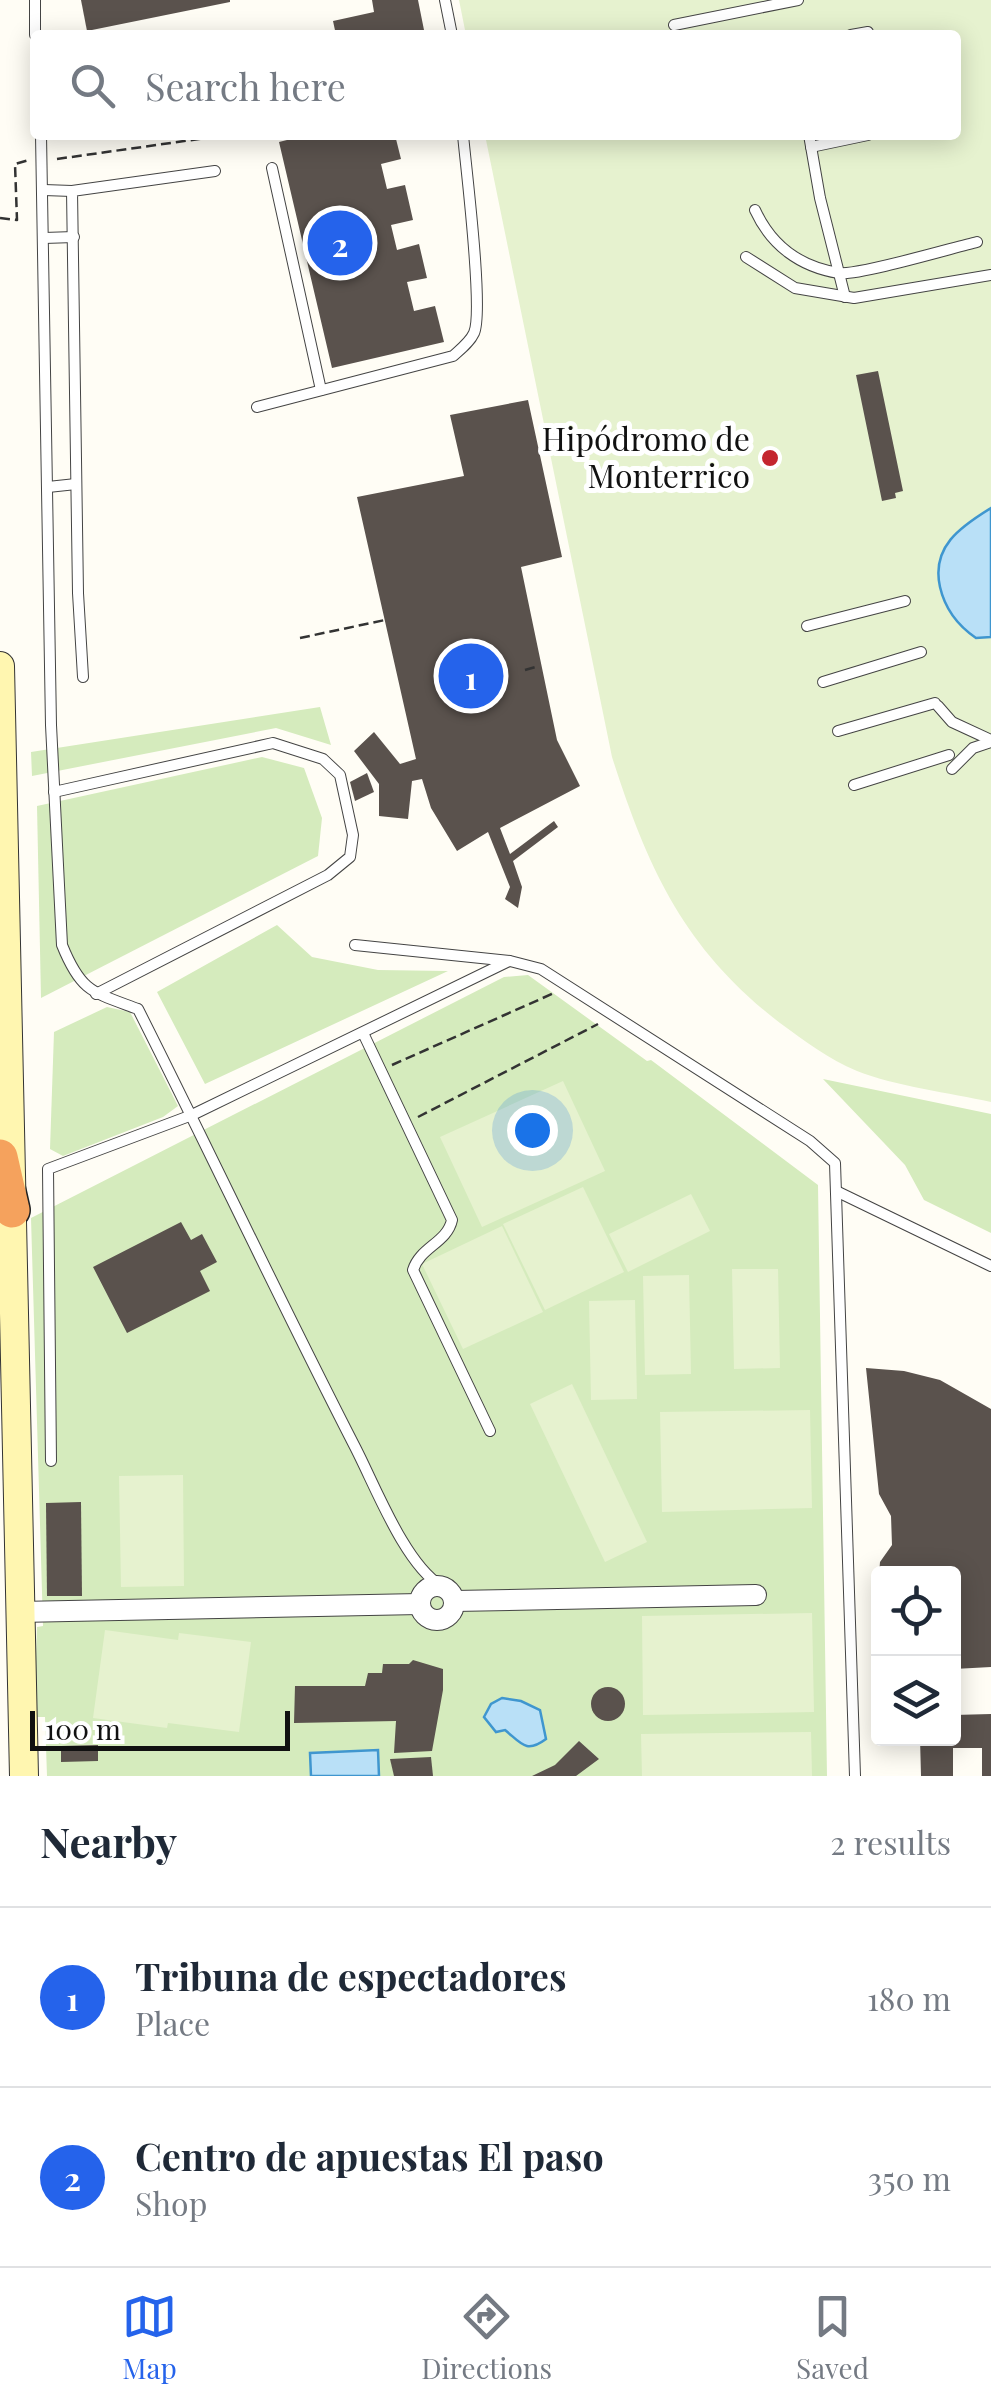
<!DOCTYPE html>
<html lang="en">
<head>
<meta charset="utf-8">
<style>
  body { margin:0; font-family:"Playfair Display",serif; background:#f2f2f3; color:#1f2937 }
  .controls { position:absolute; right:30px; bottom:30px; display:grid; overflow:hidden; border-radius:10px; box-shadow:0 5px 25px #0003 }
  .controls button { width:90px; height:90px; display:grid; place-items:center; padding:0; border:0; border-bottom:2px solid #e0e1e3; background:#fff; color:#1f2937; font:50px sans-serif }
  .scale { position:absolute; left:30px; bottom:25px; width:260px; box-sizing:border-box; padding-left:10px; border:5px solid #111; border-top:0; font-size:28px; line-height:35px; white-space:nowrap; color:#111; -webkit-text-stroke:8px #fff; paint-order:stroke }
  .you { position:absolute; left:532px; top:1130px; width:35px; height:35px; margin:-25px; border:8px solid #fff; border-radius:50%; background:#1a73e8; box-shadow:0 0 0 15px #1a73e833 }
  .badge { display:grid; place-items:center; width:65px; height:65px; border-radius:50%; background:#2563eb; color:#fff; font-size:32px; font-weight:700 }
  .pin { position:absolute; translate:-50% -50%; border:5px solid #fff; box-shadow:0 2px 10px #0006 }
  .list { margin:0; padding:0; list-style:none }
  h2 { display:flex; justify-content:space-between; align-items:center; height:130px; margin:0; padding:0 40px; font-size:42px }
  h2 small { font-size:32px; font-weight:400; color:#747a83 }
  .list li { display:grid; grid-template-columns:65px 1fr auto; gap:30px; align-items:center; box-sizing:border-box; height:180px; padding:0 40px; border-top:2px solid #e0e1e3 }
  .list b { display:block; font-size:38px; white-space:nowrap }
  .list p { margin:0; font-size:32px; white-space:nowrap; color:#747a83 }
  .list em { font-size:32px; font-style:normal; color:#747a83 }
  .icon { flex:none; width:55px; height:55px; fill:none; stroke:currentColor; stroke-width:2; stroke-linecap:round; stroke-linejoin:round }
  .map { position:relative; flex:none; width:991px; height:1776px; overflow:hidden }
  .search { position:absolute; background:#fff; box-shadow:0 5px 25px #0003; left:30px; right:30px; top:30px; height:110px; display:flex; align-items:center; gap:25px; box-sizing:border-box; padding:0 35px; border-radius:10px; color:#747a83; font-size:38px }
  .sheet { height:490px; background:#fff }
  nav { display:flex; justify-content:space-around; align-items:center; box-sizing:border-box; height:140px; border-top:2px solid #e0e1e3; background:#fff; font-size:28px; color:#747a83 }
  nav a { display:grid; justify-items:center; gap:5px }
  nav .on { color:#2563eb }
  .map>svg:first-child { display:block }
  .green { fill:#d5ebbd }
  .pitch { fill:#e6f2cf }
  .water { fill:#b9e0f7; stroke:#3f96cf; stroke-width:2.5 }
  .building { fill:#5a524d }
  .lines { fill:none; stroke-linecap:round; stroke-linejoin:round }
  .lane-casing { stroke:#444; stroke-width:12 }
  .street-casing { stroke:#444; stroke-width:22 }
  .secondary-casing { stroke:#333; stroke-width:30 }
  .highway-casing { stroke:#222; stroke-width:38 }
  .path { stroke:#333; stroke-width:2.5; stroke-dasharray:10 5; stroke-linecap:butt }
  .lane { stroke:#fff; stroke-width:10 }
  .street { stroke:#fff; stroke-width:20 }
  .secondary { stroke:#fff6b0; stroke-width:28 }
  .highway { stroke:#f5a25d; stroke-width:35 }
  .poi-dot { fill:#c4262e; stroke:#fff; stroke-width:4 }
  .labels { text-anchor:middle; stroke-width:10; stroke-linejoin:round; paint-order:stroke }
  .poi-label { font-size:32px; fill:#111; stroke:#fff; text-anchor:end }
</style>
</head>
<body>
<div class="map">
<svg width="991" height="1776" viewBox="0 0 991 1776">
  <rect width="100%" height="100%" fill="#fffdf5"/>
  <g class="green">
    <path d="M320,707L331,745L276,728L32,776L31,752Z"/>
    <path d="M262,757L304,768L322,818L318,856L41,998L37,806Z"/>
    <path d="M277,925L312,957L378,970L448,971L205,1084L157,992Z"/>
    <path d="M528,975L647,1061L651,1060L818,1185L827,1776H47L45,1717H34L37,1627L43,1626L31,1218L504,977Z"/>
    <path d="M107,1007L130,1012L178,1106L163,1117L63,1156L50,1149L54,1032Z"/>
    <path d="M823,1079L991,1114V1233L924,1200L905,1165Z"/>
  </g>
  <g class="pitch">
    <path d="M459,0H991V1102C950,1093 895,1086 857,1071C828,1059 805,1041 780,1023C684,949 648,869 612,757L485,135H956V35H466Z"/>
    <path d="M563,1081L605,1171L482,1227L440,1137Z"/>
    <path d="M583,1187L624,1272L545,1310L503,1224Z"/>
    <path d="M691,1194L710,1231L628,1272L609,1234Z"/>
    <path d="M502,1226L543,1312L463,1349L422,1264Z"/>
    <path d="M778,1269L780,1368L734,1369L732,1269Z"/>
    <path d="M689,1275L691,1374L645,1375L643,1276Z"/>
    <path d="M635,1300L637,1399L591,1400L589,1301Z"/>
    <path d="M572,1384L647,1542L605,1562L530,1404Z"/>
    <path d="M810,1410L812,1508L662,1512L660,1412Z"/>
    <path d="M183,1475L184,1586L121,1587L119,1476Z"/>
    <path d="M812,1613L814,1712L643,1715L642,1616Z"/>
    <path d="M105,1630L178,1640L179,1633L251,1642L239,1732L168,1723L167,1728L93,1718Z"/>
    <path d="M811,1732L812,1776H642L641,1734Z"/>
  </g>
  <g class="water">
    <path d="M991,508V637L976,638C957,625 945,609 940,587C931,547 960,527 991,508Z"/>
    <path d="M502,1698L521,1701L540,1710L546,1739C526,1754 521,1743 505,1730L496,1732L484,1717L491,1704Z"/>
    <path d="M378,1750L379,1776H311L310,1753Z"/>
  </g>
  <g class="building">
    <path d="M81,0H230V2L87,31Z"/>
    <path d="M372,0H418L425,35H336L333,21L374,12Z"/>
    <path d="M307,135H395L401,159L381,164L387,189L405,185L413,220L391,225L397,250L419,244L427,278L407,282L414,311L435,306L444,342L332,368L279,142Z"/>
    <path d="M878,371L903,491L895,493L896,498L882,501L856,375Z"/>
    <path d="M528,400L562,557L521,567L557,740L580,786L500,828L510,854L554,821L558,827L513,861L522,887L518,908L505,899L510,887L488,832L457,851L431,808L422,779L412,781L408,819L379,816V784L354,751L374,732L400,764L416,759L357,497L464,476L450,415Z"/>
    <path d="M367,773L374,792L355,801L350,782Z"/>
    <path d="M181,1222L191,1240L202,1234L217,1262L200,1271L210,1291L127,1333L93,1267Z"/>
    <path d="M866,1368L904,1371L940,1380L991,1409V1667L954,1669V1574H879L880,1562L892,1545L891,1516L879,1494Z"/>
    <path d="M81,1502L82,1596H47L46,1503Z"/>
    <path d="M413,1660L443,1669V1690L432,1751L394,1753L396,1721L294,1723L295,1686H365L368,1673H382L383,1664H409Z"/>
    <circle cx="608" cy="1704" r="17"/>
    <path d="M991,1714V1776H982V1748H953V1776H921L920,1738H954V1715Z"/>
    <path d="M579,1741L599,1759L576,1776H532L555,1765Z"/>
    <path d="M98,1745V1761L61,1762V1746Z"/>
    <path d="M431,1757L433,1776H394L390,1759Z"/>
  </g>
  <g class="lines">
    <defs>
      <g id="lane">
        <path d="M35,0V35"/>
        <path d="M445,0L452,35"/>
        <path d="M674,25L798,0"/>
        <path d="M851,35L868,32"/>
        <path d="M41,135L51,725L62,945C81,992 92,992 138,1009C211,1154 280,1301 354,1445C375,1485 404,1563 441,1586"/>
        <path d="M809,135L820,198L845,297"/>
        <path d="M811,147L868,135"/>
        <path d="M272,168L321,390"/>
        <path d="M44,190L72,191"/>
        <path d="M755,210C771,245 800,267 839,273C857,276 952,248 977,242"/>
        <path d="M44,238L74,237"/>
        <path d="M746,257L795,288L854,298L991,275"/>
        <path d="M257,407L453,356C461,349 470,342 474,333C484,311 466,168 463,135"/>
        <path d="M48,487L76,484"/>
        <path d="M807,626L905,601"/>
        <path d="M83,677L78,593L72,191L215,171"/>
        <path d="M823,682L921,652"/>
        <path d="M938,706L952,722L991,740"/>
        <path d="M838,731L935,703"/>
        <path d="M952,769L973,748L991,742"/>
        <path d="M854,785L949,755"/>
        <path d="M54,792L273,743L323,759L340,775L353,835L350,857L328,875L96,994"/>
        <path d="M355,945L510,961L541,969L810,1141L835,1163L855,1776"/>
        <path d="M363,1033L452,1220C447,1243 420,1247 413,1270L490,1431"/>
        <path d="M836,1191L991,1266"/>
        <path d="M51,1461L48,1169L192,1115L509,961"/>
      </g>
      <g id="street">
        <circle cx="437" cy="1603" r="17"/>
        <path d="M454,1601L756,1595"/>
        <path d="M19,1612L420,1604"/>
      </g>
      <path id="secondary" d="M0,666L24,1776"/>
      <path id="highway" d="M0,1157L12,1210"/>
    </defs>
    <use href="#lane" class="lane-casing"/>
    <use href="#street" class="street-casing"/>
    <use href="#secondary" class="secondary-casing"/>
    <use href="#highway" class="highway-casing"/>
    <g class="path">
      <path d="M57,159L206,138"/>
      <path d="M0,218L17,220L15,164L29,160"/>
      <path d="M300,638L385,620"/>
      <path d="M525,670L539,666"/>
      <path d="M392,1065L554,993"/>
      <path d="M418,1117L598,1024"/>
    </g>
    <use href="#lane" class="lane"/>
    <use href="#street" class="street"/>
    <use href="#secondary" class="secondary"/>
    <use href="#highway" class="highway"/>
  </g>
  <circle class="poi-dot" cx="770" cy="458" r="10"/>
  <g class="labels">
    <g class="poi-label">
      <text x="750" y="451">Hipódromo de<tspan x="750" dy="37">Monterrico</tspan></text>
    </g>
  </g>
</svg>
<div class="controls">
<button><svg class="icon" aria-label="locate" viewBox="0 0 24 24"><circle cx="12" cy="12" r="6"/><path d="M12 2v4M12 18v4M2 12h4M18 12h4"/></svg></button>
<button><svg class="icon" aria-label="layers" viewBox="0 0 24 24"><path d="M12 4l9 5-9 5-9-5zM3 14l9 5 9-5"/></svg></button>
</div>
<div class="scale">100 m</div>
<div class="you"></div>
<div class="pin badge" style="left:471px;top:676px">1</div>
<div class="pin badge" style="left:340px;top:243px">2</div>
<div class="search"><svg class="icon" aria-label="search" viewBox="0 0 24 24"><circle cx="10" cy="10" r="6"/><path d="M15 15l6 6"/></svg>Search here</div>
</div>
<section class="sheet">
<h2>Nearby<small>2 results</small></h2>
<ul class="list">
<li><span class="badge">1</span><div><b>Tribuna de espectadores</b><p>Place</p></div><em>180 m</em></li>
<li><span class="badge">2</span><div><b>Centro de apuestas El paso</b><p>Shop</p></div><em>350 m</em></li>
</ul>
</section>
<nav>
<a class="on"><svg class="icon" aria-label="map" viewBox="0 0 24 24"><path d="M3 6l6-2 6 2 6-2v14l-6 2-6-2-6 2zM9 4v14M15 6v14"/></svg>Map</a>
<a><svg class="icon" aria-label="directions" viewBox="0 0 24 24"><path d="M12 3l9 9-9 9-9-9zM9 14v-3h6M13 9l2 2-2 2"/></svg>Directions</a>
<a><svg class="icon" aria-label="saved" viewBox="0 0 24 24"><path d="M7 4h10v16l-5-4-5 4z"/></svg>Saved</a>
</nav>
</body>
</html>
